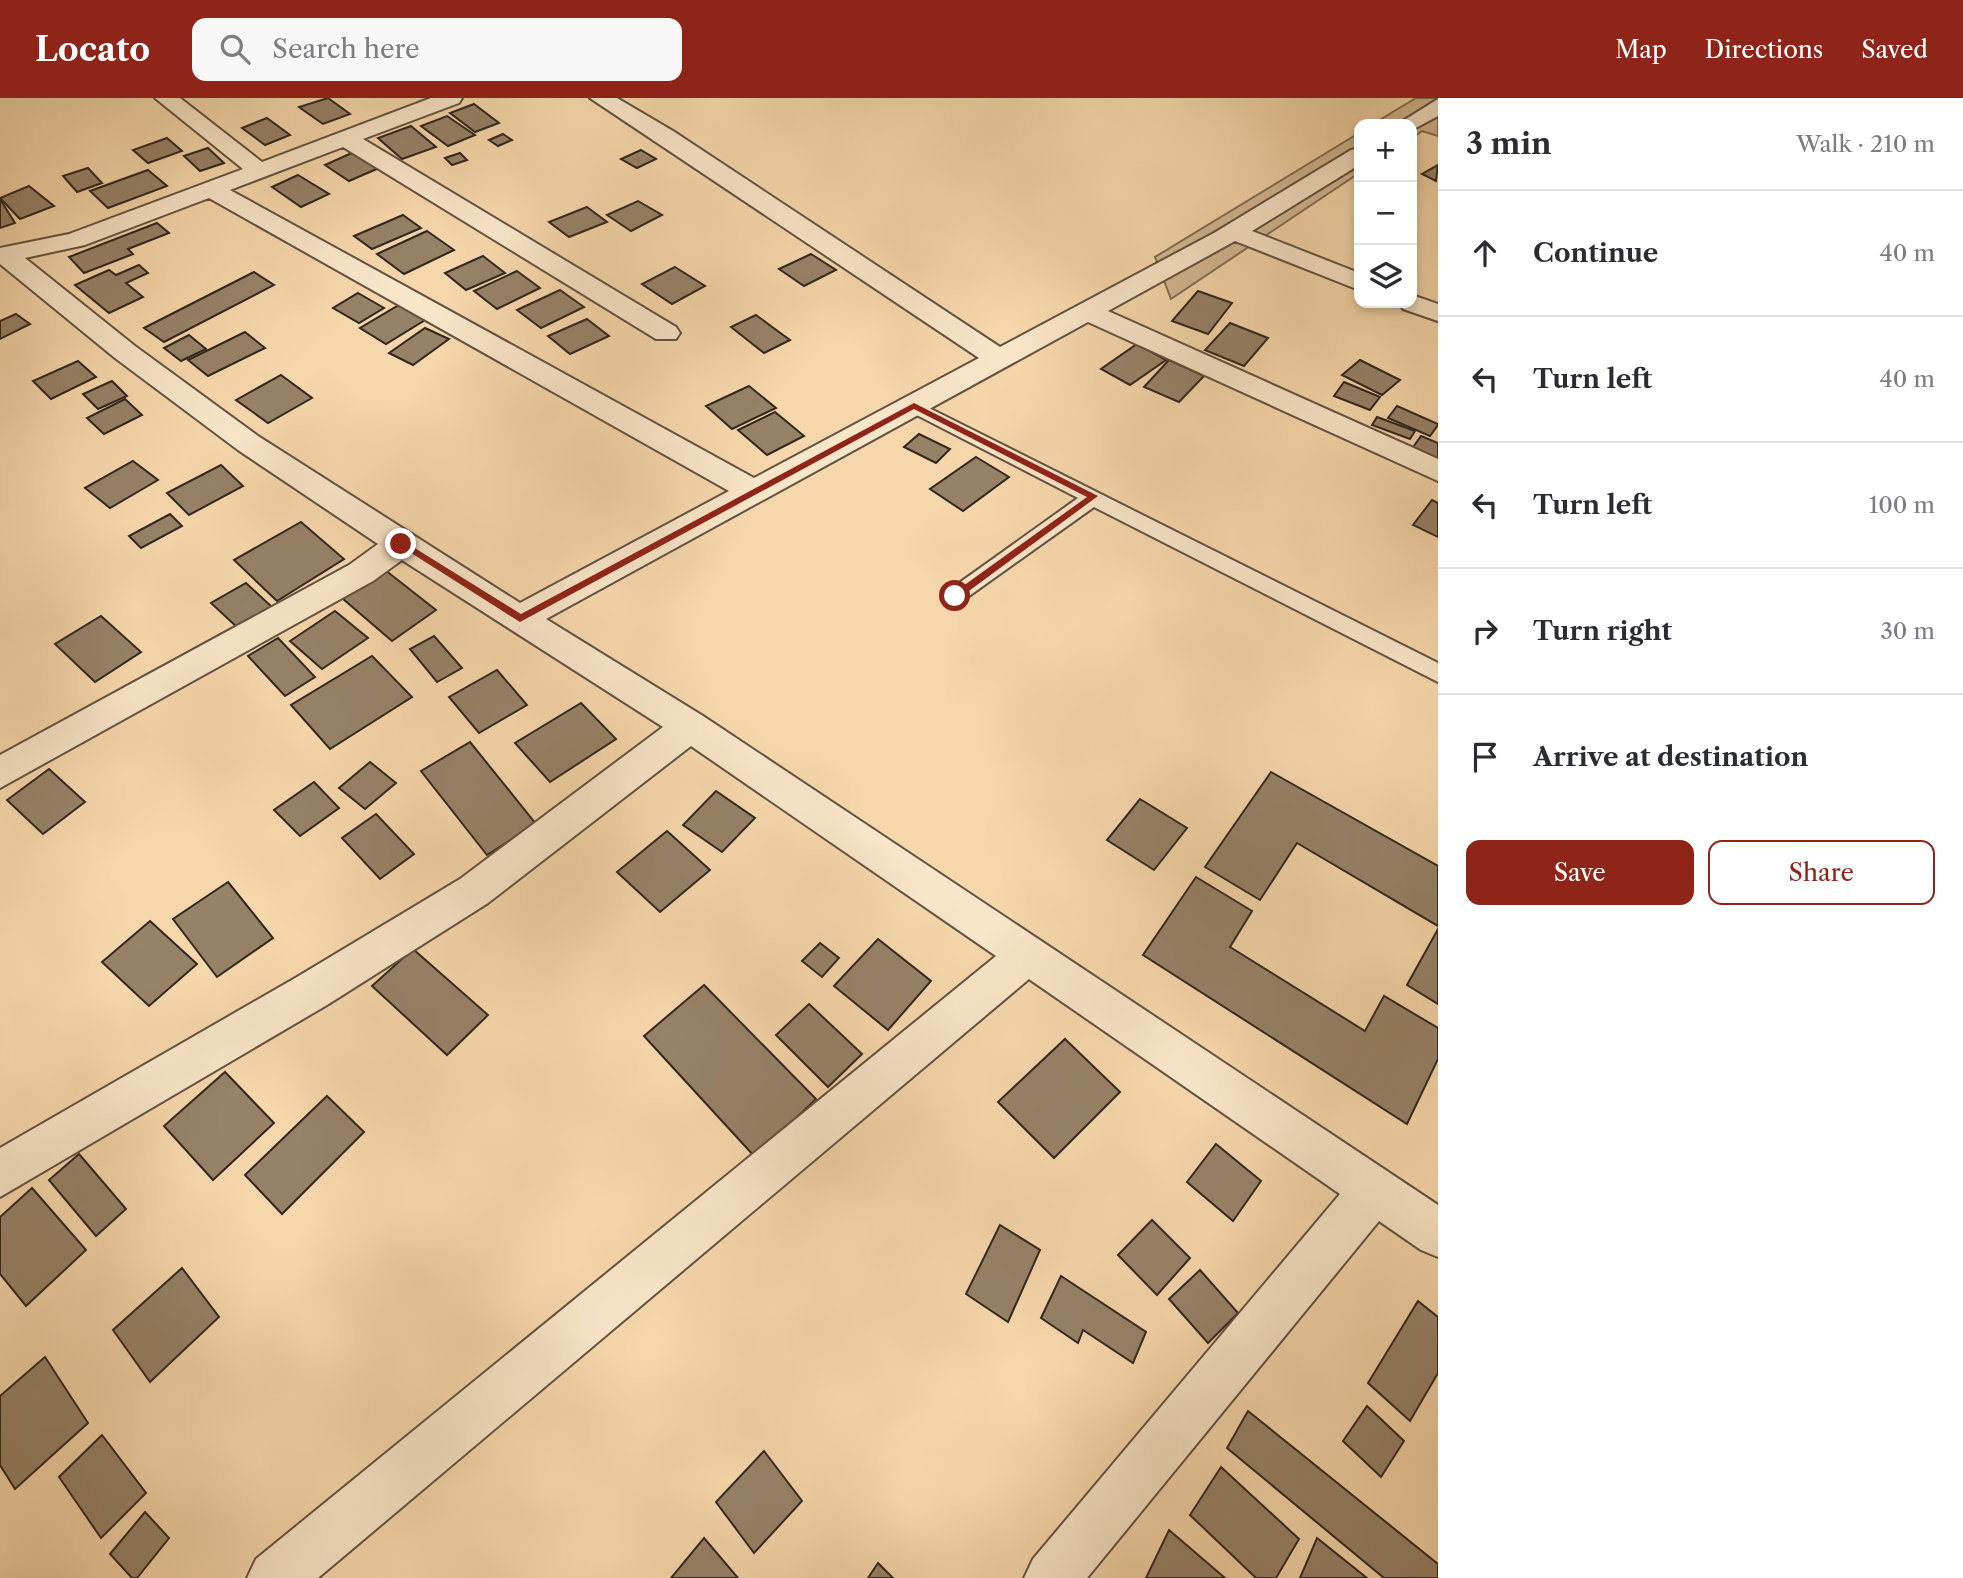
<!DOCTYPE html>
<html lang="en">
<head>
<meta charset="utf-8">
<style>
  body { margin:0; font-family:"Libre Caslon Text",serif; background:#f7f7f7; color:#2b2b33 }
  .controls { position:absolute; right:21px; top:21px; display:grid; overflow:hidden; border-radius:14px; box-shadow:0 4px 10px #0003 }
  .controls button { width:63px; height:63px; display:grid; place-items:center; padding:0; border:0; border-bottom:2px solid #e1e1e2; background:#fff; color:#2b2b33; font:35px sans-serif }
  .stop { position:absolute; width:21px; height:21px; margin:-16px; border:5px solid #8f2418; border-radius:50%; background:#fff }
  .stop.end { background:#8f2418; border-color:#fff; box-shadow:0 2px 7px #0008 }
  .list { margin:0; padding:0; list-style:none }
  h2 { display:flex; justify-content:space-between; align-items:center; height:91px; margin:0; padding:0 28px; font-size:30px }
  h2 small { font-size:23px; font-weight:400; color:#7c7c81 }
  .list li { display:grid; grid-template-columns:46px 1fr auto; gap:21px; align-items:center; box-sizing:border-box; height:126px; padding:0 28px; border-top:2px solid #e1e1e2 }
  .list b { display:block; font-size:26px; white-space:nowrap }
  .list em { font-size:23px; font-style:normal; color:#7c7c81 }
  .actions { display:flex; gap:14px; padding:21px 28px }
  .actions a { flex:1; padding:16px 0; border:2px solid #8f2418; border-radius:14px; text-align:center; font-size:24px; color:#8f2418 }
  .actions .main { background:#8f2418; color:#fff }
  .icon { flex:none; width:38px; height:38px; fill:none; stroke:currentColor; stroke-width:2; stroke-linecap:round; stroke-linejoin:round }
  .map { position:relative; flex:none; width:1438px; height:1480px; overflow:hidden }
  header { display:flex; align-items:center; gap:42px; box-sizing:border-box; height:98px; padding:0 35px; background:#8f2418; color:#fff }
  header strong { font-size:33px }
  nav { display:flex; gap:38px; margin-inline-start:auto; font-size:24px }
  .search { width:490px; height:63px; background:#f7f7f7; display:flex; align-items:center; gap:18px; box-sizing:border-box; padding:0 24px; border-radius:14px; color:#7c7c81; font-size:26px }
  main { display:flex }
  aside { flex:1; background:#fff }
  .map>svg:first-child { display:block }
  .green { fill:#d5b993; stroke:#837059; stroke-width:2 }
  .building { fill:#978268; stroke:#31261f; stroke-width:2 }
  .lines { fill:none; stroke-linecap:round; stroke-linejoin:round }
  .service-casing { stroke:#625242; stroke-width:4 }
  .minor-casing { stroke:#625242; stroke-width:4 }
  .service { fill:#f9e5c8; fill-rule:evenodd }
  .minor { fill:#f9e5c8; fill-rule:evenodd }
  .route { fill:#8f2418 }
</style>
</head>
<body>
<header>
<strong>Locato</strong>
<div class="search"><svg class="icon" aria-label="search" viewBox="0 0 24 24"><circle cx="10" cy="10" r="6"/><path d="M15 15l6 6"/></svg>Search here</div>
<nav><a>Map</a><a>Directions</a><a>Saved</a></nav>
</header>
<main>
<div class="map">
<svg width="1438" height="1480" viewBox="0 0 1438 1480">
  <rect width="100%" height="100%" fill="#f6d7ab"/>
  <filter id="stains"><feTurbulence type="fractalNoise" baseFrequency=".00286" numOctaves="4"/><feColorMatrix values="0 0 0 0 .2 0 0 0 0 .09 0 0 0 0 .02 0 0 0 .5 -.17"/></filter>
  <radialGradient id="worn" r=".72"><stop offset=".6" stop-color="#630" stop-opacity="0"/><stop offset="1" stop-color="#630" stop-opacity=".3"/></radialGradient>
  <g class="green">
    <path d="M1416,0H1438V38L1422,33L1412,40V26H1373Z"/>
    <path d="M1359,35V75L1171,201L1155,159Z"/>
  </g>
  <g class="building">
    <path d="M328,0L350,16L323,26L299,9Z"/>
    <path d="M474,6L499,25L475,34L450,15Z"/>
    <path d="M447,18L475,37L448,48L421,28Z"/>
    <path d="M267,20L290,37L265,47L242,30Z"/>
    <path d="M411,28L436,49L402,61L378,40Z"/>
    <path d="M503,36L512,42L498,48L489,42Z"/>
    <path d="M167,40L182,53L148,65L133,52Z"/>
    <path d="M208,50L224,65L200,73L184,58Z"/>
    <path d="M641,52L656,61L637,70L621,61Z"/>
    <path d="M354,54L379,70L349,83L325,67Z"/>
    <path d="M460,55L467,62L452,67L445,60Z"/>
    <path d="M1438,67L1436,83L1422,76Z"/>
    <path d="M88,70L102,85L77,94L63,78Z"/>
    <path d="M148,72L167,88L108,110L90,93Z"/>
    <path d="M298,77L329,96L301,109L272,89Z"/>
    <path d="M29,88L54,108L20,121L0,100Z"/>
    <path d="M0,101L15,125L0,130Z"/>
    <path d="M638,103L662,117L631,133L607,117Z"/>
    <path d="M587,109L607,124L569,139L549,124Z"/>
    <path d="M403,117L421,130L372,151L354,138Z"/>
    <path d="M157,125L169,135L128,151L133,156L84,175L69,159Z"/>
    <path d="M427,133L454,152L404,176L377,156Z"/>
    <path d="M811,156L836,172L804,188L779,171Z"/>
    <path d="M483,158L505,175L466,192L445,175Z"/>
    <path d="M139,167L148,175L126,185L143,199L109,215L75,187L109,172L116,177Z"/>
    <path d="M675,169L705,188L672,206L642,186Z"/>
    <path d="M517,173L540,190L497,211L474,193Z"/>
    <path d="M254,174L274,187L164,244L144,230Z"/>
    <path d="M560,192L584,209L541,230L517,212Z"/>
    <path d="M1198,193L1232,205L1208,236L1172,223Z"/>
    <path d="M358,195L384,210L359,225L333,210Z"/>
    <path d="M404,204L430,219L386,246L360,230Z"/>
    <path d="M16,216L30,226L0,241V223Z"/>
    <path d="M756,217L790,242L764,255L731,229Z"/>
    <path d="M587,221L609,238L570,256L548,238Z"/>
    <path d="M1230,225L1268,240L1244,268L1205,252Z"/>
    <path d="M425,230L449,241L413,267L389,255Z"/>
    <path d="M245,234L265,250L208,278L188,262Z"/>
    <path d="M189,237L206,251L181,263L164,250Z"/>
    <path d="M1137,246L1166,262L1130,287L1101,271Z"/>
    <path d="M1169,262L1204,278L1179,304L1144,289Z"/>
    <path d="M1360,262L1400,282L1382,297L1342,277Z"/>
    <path d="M78,263L96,279L51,301L33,283Z"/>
    <path d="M281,277L312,300L268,325L236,302Z"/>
    <path d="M112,283L127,298L98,311L83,296Z"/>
    <path d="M1344,284L1380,299L1370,312L1334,298Z"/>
    <path d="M749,288L776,310L732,331L706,308Z"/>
    <path d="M125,301L142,317L104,336L87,320Z"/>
    <path d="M1397,308L1438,326V327L1430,338L1388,320Z"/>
    <path d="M775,314L804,338L767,357L738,332Z"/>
    <path d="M1377,319L1415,333L1410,341L1372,327Z"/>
    <path d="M919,336L950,351L936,365L904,349Z"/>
    <path d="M1421,338L1438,345V363L1411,352Z"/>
    <path d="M976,359L1009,379L963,413L930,391Z"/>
    <path d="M133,363L158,382L110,410L85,390Z"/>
    <path d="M221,367L243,388L189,417L167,395Z"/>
    <path d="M1432,402L1438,405V439L1413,427Z"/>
    <path d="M170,416L182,428L141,450L129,438Z"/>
    <path d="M301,424L344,461L277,503L234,462Z"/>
    <path d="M385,472L436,512L392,543L342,500Z"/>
    <path d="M246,485L273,510L239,531L211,505Z"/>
    <path d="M335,513L368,540L322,571L290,543Z"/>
    <path d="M101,518L141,554L95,584L55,546Z"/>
    <path d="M434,538L462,570L437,584L410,551Z"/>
    <path d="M278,540L315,579L285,598L248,558Z"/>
    <path d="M372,558L412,599L330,651L291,607Z"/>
    <path d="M497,572L527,607L479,635L449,599Z"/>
    <path d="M581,605L616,641L550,684L515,645Z"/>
    <path d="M470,644L536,726L487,757L421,673Z"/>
    <path d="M370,664L396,685L365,711L339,690Z"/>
    <path d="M49,671L85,704L43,736L7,702Z"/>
    <path d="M1271,674L1438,768V828L1297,745L1260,802L1205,769Z"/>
    <path d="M314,684L339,710L300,738L274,712Z"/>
    <path d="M716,693L755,720L722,754L683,727Z"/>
    <path d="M1140,701L1187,730L1154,772L1107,742Z"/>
    <path d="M376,716L414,756L380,781L342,740Z"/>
    <path d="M667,733L710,772L660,814L617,774Z"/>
    <path d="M1196,779L1252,813L1230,849L1365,933L1384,898L1438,930V961L1407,1026L1143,857Z"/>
    <path d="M228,784L273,840L217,879L173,821Z"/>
    <path d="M150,823L197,866L149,908L102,864Z"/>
    <path d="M1438,831V906L1407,887Z"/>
    <path d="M878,841L931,883L888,932L834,888Z"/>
    <path d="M820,845L839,860L822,879L802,863Z"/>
    <path d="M413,851L488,917L447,957L372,888Z"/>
    <path d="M704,887L816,1001L755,1059L644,938Z"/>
    <path d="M809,906L862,956L828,989L776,937Z"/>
    <path d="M1065,941L1120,994L1054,1060L998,1004Z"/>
    <path d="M225,974L274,1025L213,1082L164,1028Z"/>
    <path d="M327,998L364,1034L282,1116L245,1077Z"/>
    <path d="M1216,1046L1261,1083L1233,1123L1187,1084Z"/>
    <path d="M79,1056L126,1111L96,1138L49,1082Z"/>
    <path d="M32,1090L86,1152L26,1208L0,1176V1119Z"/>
    <path d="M1152,1122L1190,1160L1157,1197L1118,1157Z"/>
    <path d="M1000,1127L1040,1152L1008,1224L966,1196Z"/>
    <path d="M182,1170L219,1219L150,1284L113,1232Z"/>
    <path d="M1200,1172L1238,1215L1208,1245L1169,1201Z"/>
    <path d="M1061,1178L1146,1234L1133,1265L1083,1232L1078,1245L1041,1220Z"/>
    <path d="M1418,1203L1438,1219V1275L1410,1323L1368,1285Z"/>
    <path d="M45,1259L88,1325L15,1391L0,1367V1298Z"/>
    <path d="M1367,1308L1404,1343L1381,1379L1343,1343Z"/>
    <path d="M1248,1313L1438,1466V1480H1384L1227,1350Z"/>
    <path d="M102,1337L146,1395L101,1440L59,1379Z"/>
    <path d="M764,1353L802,1403L754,1455L716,1404Z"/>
    <path d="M1221,1369L1299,1441L1276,1480H1256L1190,1417Z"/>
    <path d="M145,1414L169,1440L137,1480H132L110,1456Z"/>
    <path d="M1169,1432L1225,1480H1146Z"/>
    <path d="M704,1440L738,1480H671Z"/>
    <path d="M1317,1440L1367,1480H1300Z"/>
    <path d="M878,1465L893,1480H868Z"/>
  </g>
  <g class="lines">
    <defs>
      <path id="service" d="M913,302L1438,565V584L1094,409L962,503H948L944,498L948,493L1078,400L907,312L904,308L907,304Z"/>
      <g id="minor">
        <path d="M155,0H180L262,64L431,0H462L459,5L363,41L676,229L680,235L676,241H656L343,49L230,92L754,380L979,260L590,0H617L673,33L1000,249L1214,135L1351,52L1359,50V67L1252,133L1359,175V192L1235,143L1108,213L1438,361V383L1088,224L546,521L703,618L1438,1107V1159L1421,1152L1379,1123L1087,1480H1024L1033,1461L1340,1096L1029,881L318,1480H247L256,1461L996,858L691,648L488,805L327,907L0,1099V1050L297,879L460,781L663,629L402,462L373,483L0,690V657L349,467L378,446L238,352L115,260L0,166V150L69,136L243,71ZM209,100L729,393L520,505L258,338L135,248L25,160L85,147Z"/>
        <path d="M1438,1V18L1412,32V26H1398Z"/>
        <path d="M1412,197L1438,206V223L1403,211L1399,205H1412Z"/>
      </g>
    </defs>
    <use href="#service" class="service-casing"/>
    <use href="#minor" class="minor-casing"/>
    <use href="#service" class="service"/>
    <use href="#minor" class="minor"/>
  </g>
  <path class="route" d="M914,305L1098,398L958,501H952V496L1087,399L914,311L520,524L397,446L405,444L521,516Z"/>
  <rect width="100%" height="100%" filter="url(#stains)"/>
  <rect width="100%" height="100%" fill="url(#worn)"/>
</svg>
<div class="controls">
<button>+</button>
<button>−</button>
<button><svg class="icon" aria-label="layers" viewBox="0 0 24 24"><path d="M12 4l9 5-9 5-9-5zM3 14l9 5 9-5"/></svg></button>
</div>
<div class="stop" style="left:955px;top:498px"></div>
<div class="stop end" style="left:401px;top:446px"></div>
</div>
<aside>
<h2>3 min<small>Walk · 210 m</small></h2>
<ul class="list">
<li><svg class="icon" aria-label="ahead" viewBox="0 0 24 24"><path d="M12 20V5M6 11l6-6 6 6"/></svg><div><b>Continue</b></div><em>40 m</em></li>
<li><svg class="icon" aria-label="left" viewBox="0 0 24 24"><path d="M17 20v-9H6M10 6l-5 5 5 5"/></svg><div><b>Turn left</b></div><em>40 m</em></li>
<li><svg class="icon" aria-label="left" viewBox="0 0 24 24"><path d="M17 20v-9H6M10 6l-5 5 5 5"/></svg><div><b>Turn left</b></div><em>100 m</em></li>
<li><svg class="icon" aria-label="right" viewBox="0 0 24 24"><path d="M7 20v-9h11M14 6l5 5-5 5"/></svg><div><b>Turn right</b></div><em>30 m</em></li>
<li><svg class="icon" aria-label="arrive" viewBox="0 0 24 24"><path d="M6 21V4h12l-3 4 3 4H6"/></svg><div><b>Arrive at destination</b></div></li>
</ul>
<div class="actions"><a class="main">Save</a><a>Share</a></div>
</aside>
</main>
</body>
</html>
